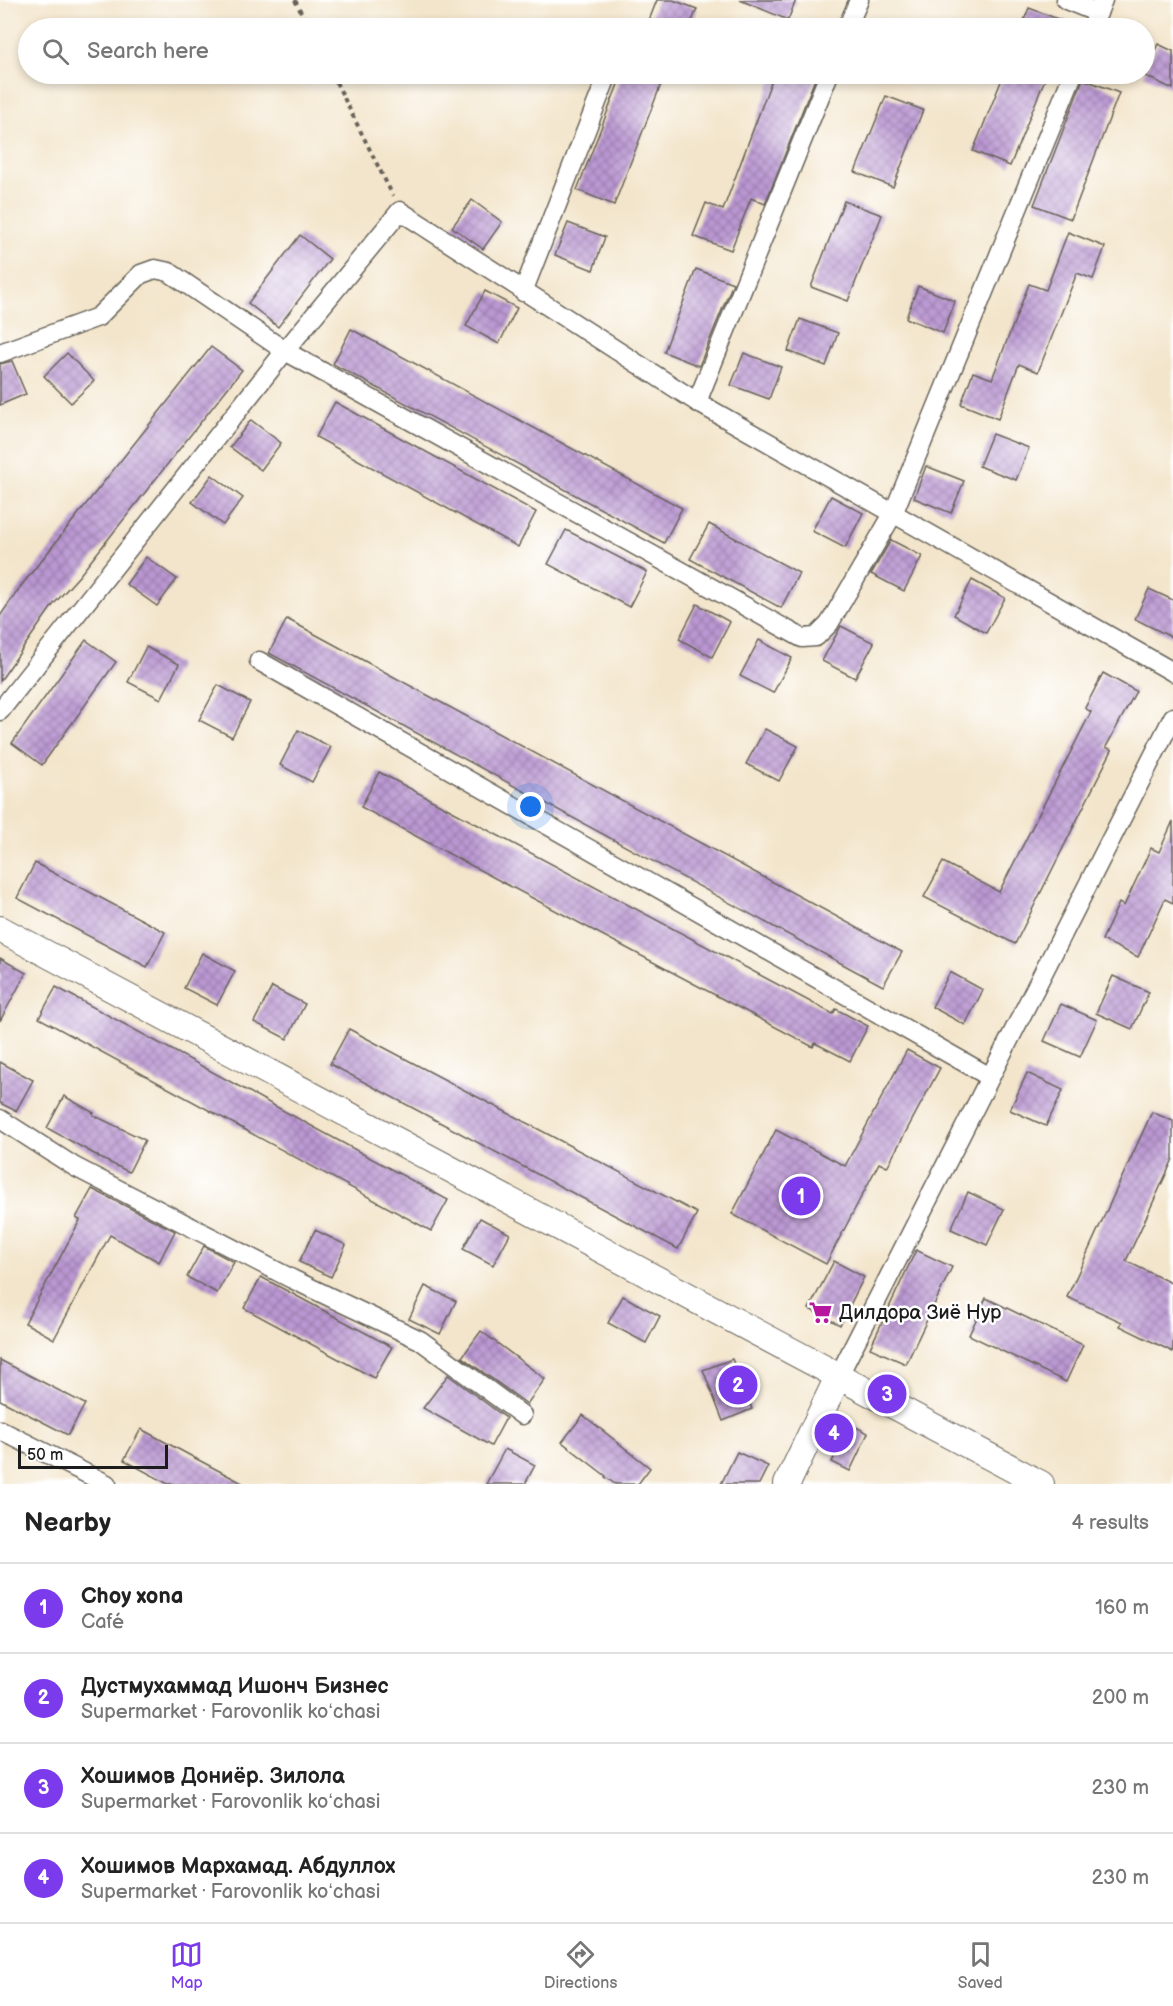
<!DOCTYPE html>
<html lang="en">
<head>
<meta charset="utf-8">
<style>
  body { margin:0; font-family:"Balsamiq Sans",sans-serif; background:#f2f2f2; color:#222 }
  .scale { position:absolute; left:18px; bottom:15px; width:150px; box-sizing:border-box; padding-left:6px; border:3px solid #1c1c1c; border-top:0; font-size:16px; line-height:21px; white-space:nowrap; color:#1c1c1c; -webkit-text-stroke:4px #fff; paint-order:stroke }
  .you { position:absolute; left:531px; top:807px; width:21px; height:21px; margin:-15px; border:4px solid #fff; border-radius:50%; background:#1a73e8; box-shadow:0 0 0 9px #1a73e833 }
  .badge { display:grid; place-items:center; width:39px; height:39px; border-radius:50%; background:#7c3aed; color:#fff; font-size:20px; font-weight:700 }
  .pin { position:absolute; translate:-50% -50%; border:3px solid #fff; box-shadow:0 2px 6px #0006 }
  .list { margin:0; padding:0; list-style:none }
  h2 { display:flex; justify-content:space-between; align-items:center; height:78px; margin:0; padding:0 24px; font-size:26px }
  h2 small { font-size:20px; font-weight:400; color:#767676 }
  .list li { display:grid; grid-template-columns:39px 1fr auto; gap:18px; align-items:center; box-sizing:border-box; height:90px; padding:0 24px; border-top:2px solid #e0e0e0 }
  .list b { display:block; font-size:22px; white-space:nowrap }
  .list p { margin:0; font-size:20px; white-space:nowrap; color:#767676 }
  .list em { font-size:20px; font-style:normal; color:#767676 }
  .icon { flex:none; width:33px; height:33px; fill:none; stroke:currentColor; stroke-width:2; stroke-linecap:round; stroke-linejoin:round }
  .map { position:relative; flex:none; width:1173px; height:1484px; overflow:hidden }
  .search { position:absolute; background:#fff; box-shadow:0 3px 9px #0003; left:18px; right:18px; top:18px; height:66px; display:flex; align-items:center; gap:15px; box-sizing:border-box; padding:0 21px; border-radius:33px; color:#767676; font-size:22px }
  .sheet { height:438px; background:#fff }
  nav { display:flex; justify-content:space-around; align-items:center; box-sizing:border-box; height:84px; border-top:2px solid #e0e0e0; background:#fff; font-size:16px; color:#767676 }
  nav a { display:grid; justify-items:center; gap:3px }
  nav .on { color:#7c3aed }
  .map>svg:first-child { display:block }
  .building { fill:url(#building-cross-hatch) }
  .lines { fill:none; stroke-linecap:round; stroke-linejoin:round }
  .street-casing { stroke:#676259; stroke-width:21 }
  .secondary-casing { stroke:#676259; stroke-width:28 }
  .path { stroke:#676259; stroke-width:4; stroke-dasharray:4.5 4.5; stroke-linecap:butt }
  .street { stroke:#fff; stroke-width:18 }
  .secondary { stroke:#fff; stroke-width:26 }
  .labels { text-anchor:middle; stroke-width:5; stroke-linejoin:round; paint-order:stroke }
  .poi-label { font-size:20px; fill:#1c1c1c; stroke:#fff; text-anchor:start }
</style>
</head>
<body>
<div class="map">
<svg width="1173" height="1484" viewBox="0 0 1173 1484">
  <defs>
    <pattern id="building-cross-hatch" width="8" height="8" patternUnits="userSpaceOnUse" patternTransform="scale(1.5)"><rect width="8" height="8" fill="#bb98d3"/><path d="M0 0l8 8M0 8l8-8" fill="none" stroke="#977baa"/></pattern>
  </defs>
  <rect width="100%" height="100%" fill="#fff"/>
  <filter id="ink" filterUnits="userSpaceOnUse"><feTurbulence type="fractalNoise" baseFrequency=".0167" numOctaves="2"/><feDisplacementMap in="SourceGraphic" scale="12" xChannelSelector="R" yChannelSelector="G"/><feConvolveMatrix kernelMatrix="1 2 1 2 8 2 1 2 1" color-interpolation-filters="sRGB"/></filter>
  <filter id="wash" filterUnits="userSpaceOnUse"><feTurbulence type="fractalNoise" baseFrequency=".008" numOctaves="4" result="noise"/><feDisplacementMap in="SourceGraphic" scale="24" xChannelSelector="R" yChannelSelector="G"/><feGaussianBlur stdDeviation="1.35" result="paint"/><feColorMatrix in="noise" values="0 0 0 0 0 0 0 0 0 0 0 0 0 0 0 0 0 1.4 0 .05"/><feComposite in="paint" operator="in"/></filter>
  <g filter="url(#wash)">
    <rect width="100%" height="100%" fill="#f3e5cb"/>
    <g id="blocks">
      <g class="building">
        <path d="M657,0H673L697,9L689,28H646Z"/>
        <path d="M740,0H796L788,20Z"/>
        <path d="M1029,8L1079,27V28H1021Z"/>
        <path d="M1158,44L1173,51V89L1143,75Z"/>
        <path d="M622,74H665L614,205L577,190Z"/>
        <path d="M774,74H817L765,204L751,198L731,250L693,236L706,203L723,210Z"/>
        <path d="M1004,74H1032L1045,79L1010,166L973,151Z"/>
        <path d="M1083,79L1119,93L1071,219L1034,205Z"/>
        <path d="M886,96L923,110L893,187L855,172Z"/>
        <path d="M472,200L502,222L483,249L452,227Z"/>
        <path d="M844,201L882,215L848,301L811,287Z"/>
        <path d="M568,223L605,237L593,270L555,255Z"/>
        <path d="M1068,232L1105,247L1093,279L1077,273L1038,372L1019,364L998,419L961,404L973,372L992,379L1029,284L1046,290Z"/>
        <path d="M300,235L330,259L278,327L248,303Z"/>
        <path d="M696,269L733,283L699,366L664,352Z"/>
        <path d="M918,286L955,301L943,333L906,318Z"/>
        <path d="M485,291L517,308L499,344L466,326Z"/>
        <path d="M800,319L838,333L826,366L788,351Z"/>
        <path d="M351,329L682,508L664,543L333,364Z"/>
        <path d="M211,347L242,370L79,576L53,605L0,681V616L21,586Z"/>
        <path d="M67,353L94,381L71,403L44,376Z"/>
        <path d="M744,353L781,367L769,399L731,385Z"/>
        <path d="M12,361L26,394L0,405V364Z"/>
        <path d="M335,402L536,512L518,547L316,437Z"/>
        <path d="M251,420L281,443L261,470L230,447Z"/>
        <path d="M992,434L1029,448L1016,480L979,466Z"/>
        <path d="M926,466L964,481L951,513L914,498Z"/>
        <path d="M212,475L243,498L223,525L192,502Z"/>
        <path d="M831,496L863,513L845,548L812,531Z"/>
        <path d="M709,524L799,573L781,608L690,559Z"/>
        <path d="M566,530L647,572L629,607L548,564Z"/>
        <path d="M891,540L922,556L904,591L871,574Z"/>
        <path d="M146,557L177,579L157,606L126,584Z"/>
        <path d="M972,580L1005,598L986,633L954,615Z"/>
        <path d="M1149,589L1173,600V638L1135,619Z"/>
        <path d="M697,604L730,622L712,657L679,639Z"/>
        <path d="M287,619L902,952L883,986L269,653Z"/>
        <path d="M841,626L874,643L855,678L822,661Z"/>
        <path d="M86,640L116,662L42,765L12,743Z"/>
        <path d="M759,640L792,658L773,693L740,676Z"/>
        <path d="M146,647L179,664L161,699L128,682Z"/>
        <path d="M1103,673L1136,691L1106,747L1112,750L1015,944L924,897L943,862L999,892L1091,712L1085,708Z"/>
        <path d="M218,685L250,702L232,737L199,720Z"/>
        <path d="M765,729L798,746L779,781L746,764Z"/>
        <path d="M298,730L331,747L312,782L280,765Z"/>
        <path d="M379,772L833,1014L836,1009L868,1026L850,1061L815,1043L813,1047L361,807Z"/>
        <path d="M1173,821V903L1165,899L1138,957L1102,940L1119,903L1124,906L1151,848L1159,852Z"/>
        <path d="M35,863L165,932L147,967L17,898Z"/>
        <path d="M202,953L235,971L217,1005L184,988Z"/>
        <path d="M0,958L26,973L0,1021Z"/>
        <path d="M950,972L983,990L965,1025L932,1007Z"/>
        <path d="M1113,976L1149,992L1132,1029L1096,1013Z"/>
        <path d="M56,987L448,1200L431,1231L39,1018Z"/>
        <path d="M272,987L305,1004L287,1039L254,1022Z"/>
        <path d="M1061,1004L1097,1020L1080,1057L1044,1041Z"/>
        <path d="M349,1029L697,1213L678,1249L330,1064Z"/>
        <path d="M907,1050L940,1068L887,1167L879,1163L826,1264L732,1214L776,1130L845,1166Z"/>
        <path d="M0,1062L33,1080L16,1111L0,1103Z"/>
        <path d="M1027,1073L1063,1090L1046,1126L1010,1110Z"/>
        <path d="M64,1096L94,1113L93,1115L145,1140L129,1172L98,1157V1156L47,1128Z"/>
        <path d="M1152,1112L1173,1121V1159L1126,1261L1173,1284V1352L1120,1326L1122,1322L1067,1297Z"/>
        <path d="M92,1189L175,1231L159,1262L110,1235L54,1339L25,1323L80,1220L76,1218Z"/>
        <path d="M968,1192L1004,1209L987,1245L951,1229Z"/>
        <path d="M480,1218L510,1234L493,1265L463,1249Z"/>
        <path d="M315,1230L346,1245L331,1277L299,1262Z"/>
        <path d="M204,1246L234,1262L217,1293L187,1277Z"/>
        <path d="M916,1250L952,1267L906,1364L870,1348Z"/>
        <path d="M834,1261L864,1277L840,1325L809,1309Z"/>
        <path d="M261,1277L392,1347L374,1378L244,1308Z"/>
        <path d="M425,1286L456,1301L440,1334L409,1319Z"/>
        <path d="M623,1296L660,1316L646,1343L608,1323Z"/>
        <path d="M986,1298L1083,1345L1066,1382L969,1335Z"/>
        <path d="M481,1331L545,1379L527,1404L462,1357Z"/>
        <path d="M732,1359L752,1409L723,1421L703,1370Z"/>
        <path d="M0,1360L85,1404L68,1435L0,1400Z"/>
        <path d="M448,1375L506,1418L491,1446L423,1408Z"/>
        <path d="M583,1415L650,1468L638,1484H615L605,1477L606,1476L562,1442Z"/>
        <path d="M850,1424L868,1433L850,1471L832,1462Z"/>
        <path d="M141,1429L191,1456L244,1484H168L124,1460Z"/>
        <path d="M505,1449L535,1465L525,1484H486Z"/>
        <path d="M737,1452L768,1466L759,1484H721Z"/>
      </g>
    </g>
  </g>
  <g filter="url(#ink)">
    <use href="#blocks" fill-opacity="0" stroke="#676259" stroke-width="1.5"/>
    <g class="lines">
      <defs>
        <g id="street">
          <path d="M1066,0L1098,13"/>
          <path d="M847,28L859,0"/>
          <path d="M1092,28L1103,0"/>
          <path d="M523,292L608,74"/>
          <path d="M0,353L98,317L141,274L155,269L169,272L285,351L802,638L816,637L829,624L893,514L1073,74"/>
          <path d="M697,402L829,74"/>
          <path d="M259,661L990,1077"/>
          <path d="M0,711L285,351L400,211L697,402L1173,672"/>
          <path d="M0,1119L75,1167L292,1279L420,1340L522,1415"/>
          <path d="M838,1377L1173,717"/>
          <path d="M0,1430L107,1484"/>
        </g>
        <g id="secondary">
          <path d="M0,929L1041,1484"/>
          <path d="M787,1484L838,1377"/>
        </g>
      </defs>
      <use href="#street" class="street-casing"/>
      <use href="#secondary" class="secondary-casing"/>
      <g class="path">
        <path d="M295,0L309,28"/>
        <path d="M332,74L393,196"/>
      </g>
      <use href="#street" class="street"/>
      <use href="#secondary" class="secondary"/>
    </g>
  </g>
  <defs>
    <symbol id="supermarket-bare" viewBox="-9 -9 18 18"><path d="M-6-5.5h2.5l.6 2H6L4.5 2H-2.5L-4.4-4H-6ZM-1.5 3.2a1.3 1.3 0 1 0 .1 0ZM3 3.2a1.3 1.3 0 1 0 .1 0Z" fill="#b5179e" stroke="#fff" stroke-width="2.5" paint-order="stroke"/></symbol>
  </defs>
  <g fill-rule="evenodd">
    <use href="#supermarket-bare" x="804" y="1296" width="33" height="33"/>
  </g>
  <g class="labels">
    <g class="poi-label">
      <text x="839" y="1319">Дилдора Зиё Нур</text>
    </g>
  </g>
</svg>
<div class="scale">50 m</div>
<div class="you"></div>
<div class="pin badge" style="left:801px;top:1196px">1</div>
<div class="pin badge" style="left:738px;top:1385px">2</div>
<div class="pin badge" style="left:887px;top:1394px">3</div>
<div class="pin badge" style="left:834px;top:1433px">4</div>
<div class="search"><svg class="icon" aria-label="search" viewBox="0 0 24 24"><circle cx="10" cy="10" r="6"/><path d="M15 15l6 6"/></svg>Search here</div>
</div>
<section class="sheet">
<h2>Nearby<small>4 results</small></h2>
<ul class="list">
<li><span class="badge">1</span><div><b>Choy xona</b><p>Café</p></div><em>160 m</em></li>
<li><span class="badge">2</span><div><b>Дустмухаммад Ишонч Бизнес</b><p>Supermarket · Farovonlik koʻchasi</p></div><em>200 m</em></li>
<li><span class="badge">3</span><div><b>Хошимов Дониёр. Зилола</b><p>Supermarket · Farovonlik koʻchasi</p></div><em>230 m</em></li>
<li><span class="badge">4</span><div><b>Хошимов Мархамад. Абдуллох</b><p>Supermarket · Farovonlik koʻchasi</p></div><em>230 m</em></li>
</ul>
</section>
<nav>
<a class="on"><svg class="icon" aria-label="map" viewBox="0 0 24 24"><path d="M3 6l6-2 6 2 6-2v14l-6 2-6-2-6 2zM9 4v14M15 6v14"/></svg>Map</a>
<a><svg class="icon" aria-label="directions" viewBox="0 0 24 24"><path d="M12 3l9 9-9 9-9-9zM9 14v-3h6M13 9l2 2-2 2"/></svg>Directions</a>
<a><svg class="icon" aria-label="saved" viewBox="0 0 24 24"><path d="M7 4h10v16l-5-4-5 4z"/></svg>Saved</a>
</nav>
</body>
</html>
